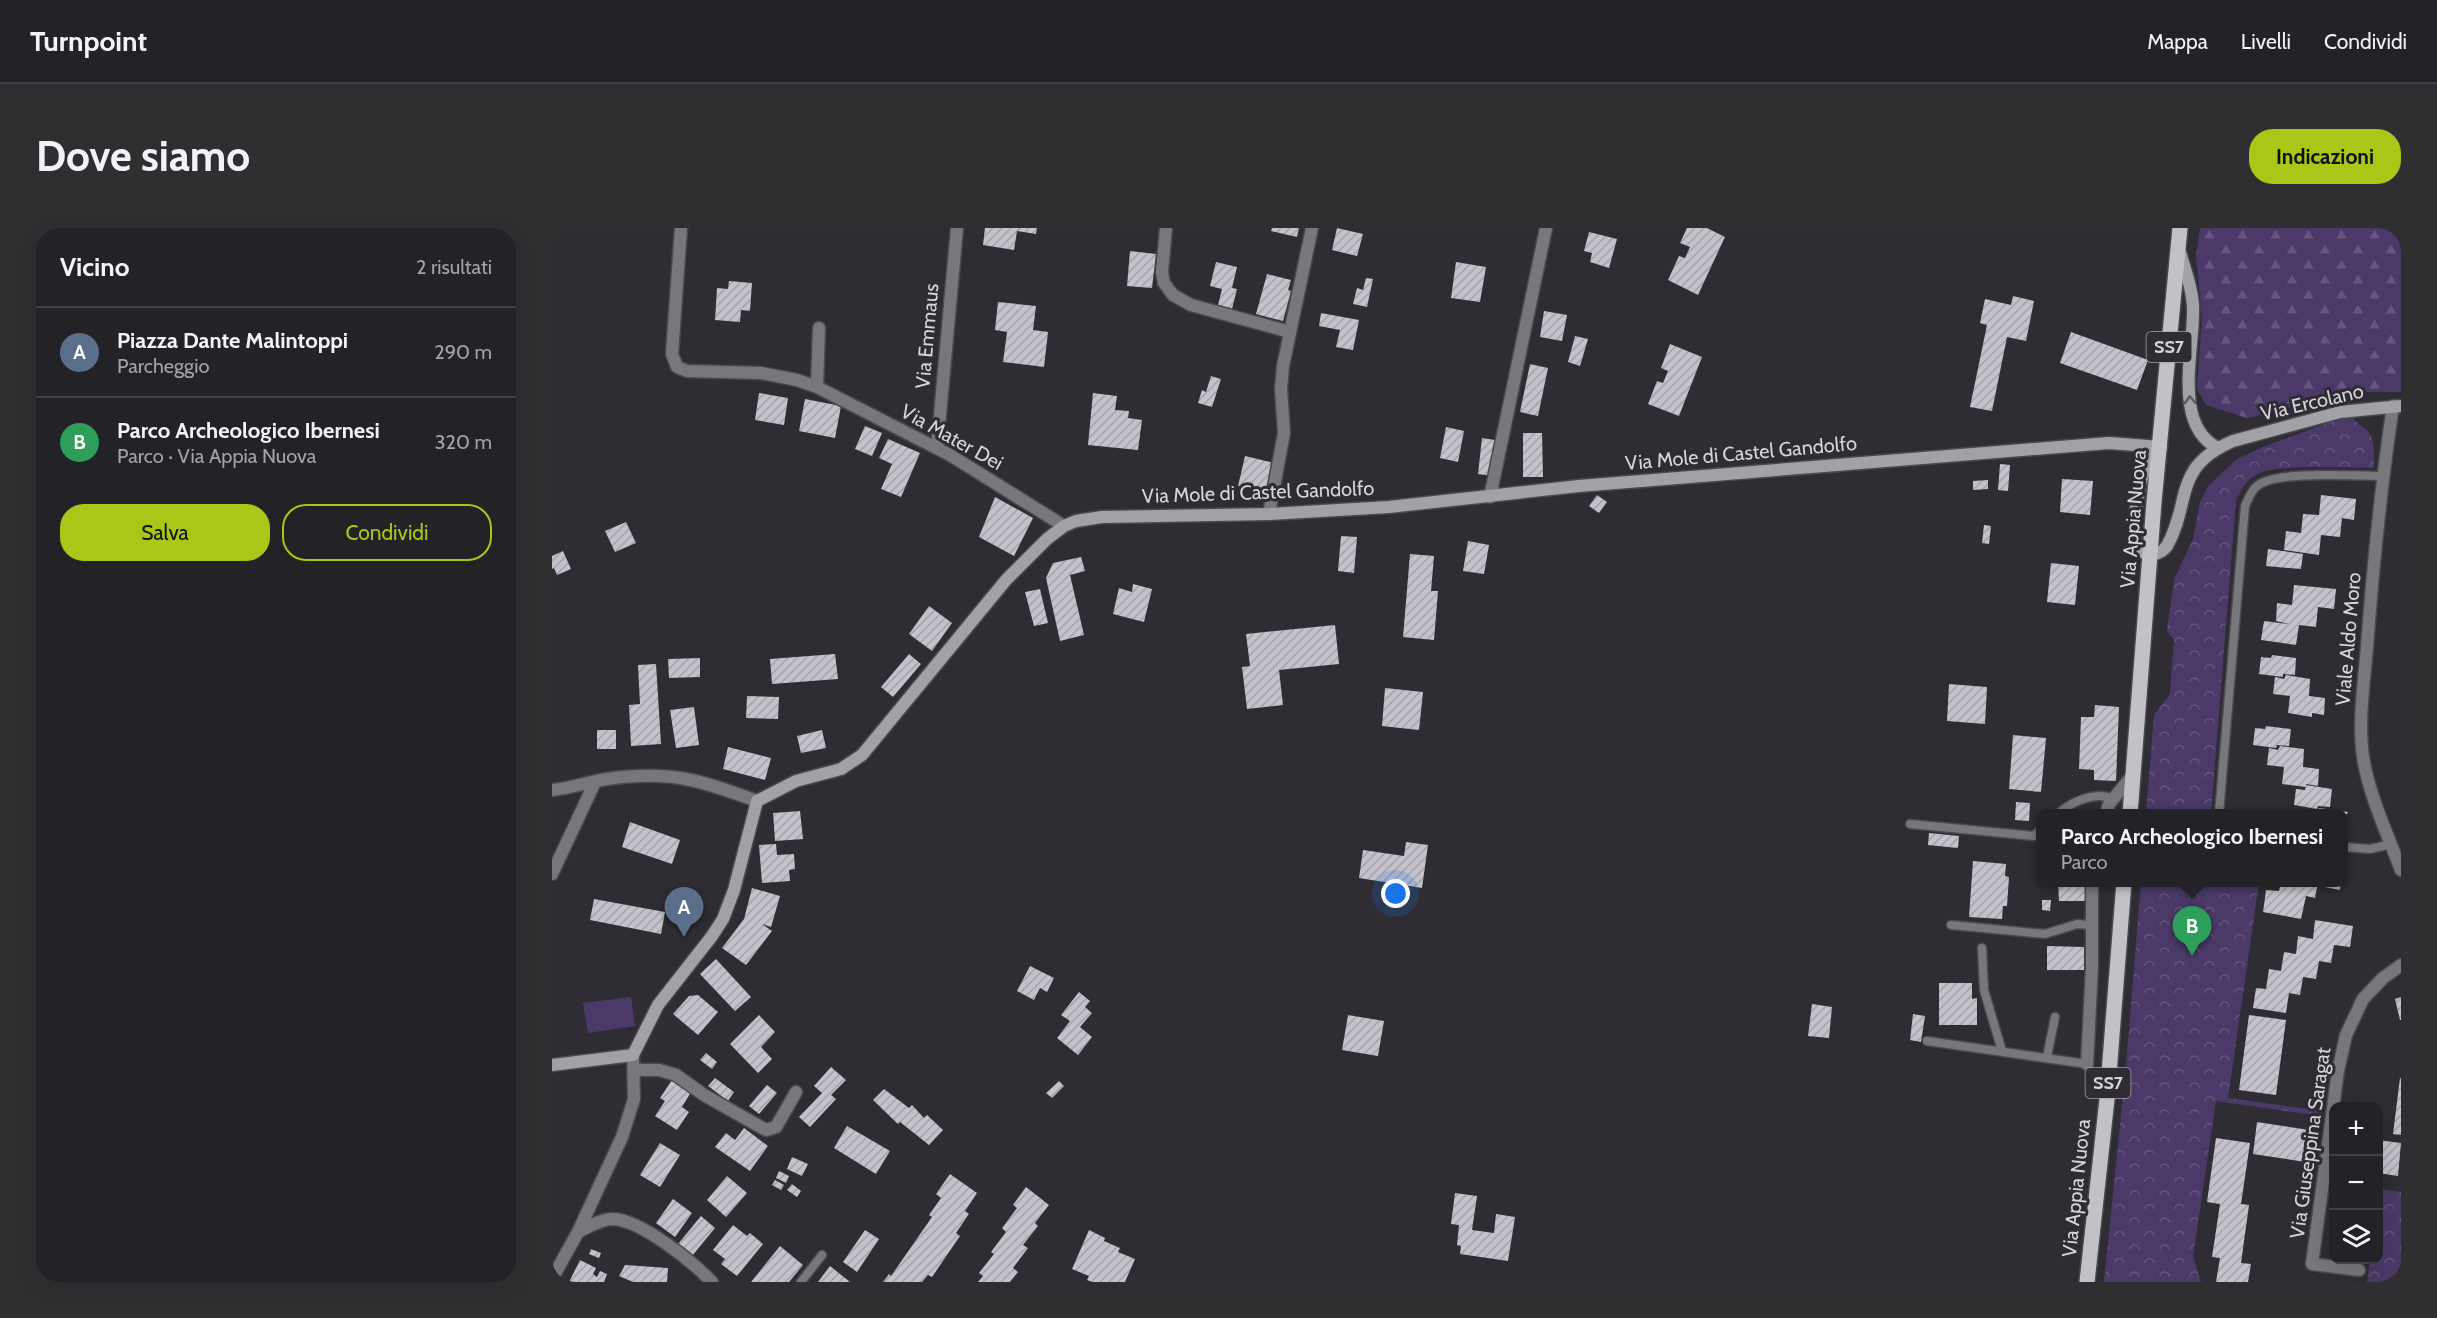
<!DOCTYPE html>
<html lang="it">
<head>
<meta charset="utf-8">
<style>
  body { margin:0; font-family:Cabin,sans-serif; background:#2f2f32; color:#f1f3f6 }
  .controls { position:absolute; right:18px; bottom:18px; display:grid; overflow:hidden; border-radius:12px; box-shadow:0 6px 24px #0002 }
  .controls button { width:54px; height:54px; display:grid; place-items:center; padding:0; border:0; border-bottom:2px solid #403f43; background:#232226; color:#f1f3f6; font:30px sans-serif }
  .you { position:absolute; left:844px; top:666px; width:21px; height:21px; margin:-15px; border:4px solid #fff; border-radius:50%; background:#1a73e8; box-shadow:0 0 0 9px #1a73e833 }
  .badge { display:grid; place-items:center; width:39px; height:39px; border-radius:50%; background:#aac717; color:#fff; font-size:20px; font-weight:700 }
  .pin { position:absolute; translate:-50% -50px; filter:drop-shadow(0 2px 3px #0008) }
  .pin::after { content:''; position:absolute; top:32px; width:21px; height:18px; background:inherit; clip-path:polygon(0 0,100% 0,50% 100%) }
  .popup { position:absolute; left:1484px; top:581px; width:312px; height:78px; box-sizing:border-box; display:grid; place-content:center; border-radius:12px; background:#232226; filter:drop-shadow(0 2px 4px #0005); font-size:20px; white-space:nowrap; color:#a3a4a7 }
  .popup b { font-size:22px; color:#f1f3f6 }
  .popup::after { content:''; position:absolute; left:50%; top:100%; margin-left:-12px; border:12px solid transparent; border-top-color:#232226 }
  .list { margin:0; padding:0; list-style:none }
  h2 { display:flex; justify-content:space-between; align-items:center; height:78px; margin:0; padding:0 24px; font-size:26px }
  h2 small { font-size:20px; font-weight:400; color:#a3a4a7 }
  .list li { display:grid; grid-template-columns:39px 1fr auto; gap:18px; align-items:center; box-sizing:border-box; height:90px; padding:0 24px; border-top:2px solid #403f43 }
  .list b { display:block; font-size:22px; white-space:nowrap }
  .list p { margin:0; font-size:20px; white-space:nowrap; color:#a3a4a7 }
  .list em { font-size:20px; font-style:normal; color:#a3a4a7 }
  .actions { display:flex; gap:12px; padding:18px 24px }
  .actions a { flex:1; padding:14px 0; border:2px solid #aac717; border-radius:24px; text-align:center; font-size:21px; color:#aac717 }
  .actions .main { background:#aac717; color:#111 }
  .icon { flex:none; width:33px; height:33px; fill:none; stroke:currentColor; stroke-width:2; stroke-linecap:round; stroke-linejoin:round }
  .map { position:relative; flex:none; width:1849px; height:1054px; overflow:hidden; border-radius:24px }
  header { display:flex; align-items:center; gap:36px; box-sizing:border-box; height:84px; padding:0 30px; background:#232226; border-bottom:2px solid #403f43 }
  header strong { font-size:28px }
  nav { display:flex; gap:33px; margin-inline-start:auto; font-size:21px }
  .intro { display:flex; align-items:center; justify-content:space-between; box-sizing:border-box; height:144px; padding:0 36px }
  h1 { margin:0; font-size:42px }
  .button { padding:15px 27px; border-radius:24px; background:#aac717; color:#111; font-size:21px; font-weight:700 }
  main { display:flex; gap:36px; padding:0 36px }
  aside { flex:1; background:#232226; border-radius:24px; box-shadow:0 6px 24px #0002 }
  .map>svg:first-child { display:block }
  .forest { fill:url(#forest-firs) }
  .park { fill:url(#park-crowns) }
  .pitch { fill:#4b3a69 }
  .building { fill:url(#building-hatch) }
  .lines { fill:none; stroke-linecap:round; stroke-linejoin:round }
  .lane-casing { stroke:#4a484d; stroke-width:11 }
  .street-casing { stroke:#4a484d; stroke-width:15 }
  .secondary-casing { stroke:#4a484d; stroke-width:15 }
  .primary-casing { stroke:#4a484d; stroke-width:18 }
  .lane { stroke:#78777b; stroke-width:8 }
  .street { stroke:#78777b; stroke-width:12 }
  .secondary { stroke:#a2a1a7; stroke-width:12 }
  .primary { stroke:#c3c1c8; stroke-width:15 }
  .oneway { stroke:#5d5b61 }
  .labels { text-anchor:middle; stroke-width:6; stroke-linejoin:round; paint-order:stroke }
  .shield { fill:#2f2d33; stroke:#a3a2a6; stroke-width:1.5 }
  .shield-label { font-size:18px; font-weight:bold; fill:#d5d4d8 }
  .street-label { font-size:20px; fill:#d5d4d8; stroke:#2f2d33 }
</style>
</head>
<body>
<header>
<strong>Turnpoint</strong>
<nav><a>Mappa</a><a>Livelli</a><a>Condividi</a></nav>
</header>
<div class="intro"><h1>Dove siamo</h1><a class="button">Indicazioni</a></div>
<main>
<aside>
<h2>Vicino<small>2 risultati</small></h2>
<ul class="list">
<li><span class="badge" style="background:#5c6f8a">A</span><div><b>Piazza Dante Malintoppi</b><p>Parcheggio</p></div><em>290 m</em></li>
<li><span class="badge" style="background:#2e9e5b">B</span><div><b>Parco Archeologico Ibernesi</b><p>Parco · Via Appia Nuova</p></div><em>320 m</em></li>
</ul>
<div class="actions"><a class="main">Salva</a><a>Condividi</a></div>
</aside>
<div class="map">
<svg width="1849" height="1054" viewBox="0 0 1849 1054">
  <defs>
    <pattern id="forest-firs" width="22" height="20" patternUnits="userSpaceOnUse" patternTransform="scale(1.5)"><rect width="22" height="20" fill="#4b3a69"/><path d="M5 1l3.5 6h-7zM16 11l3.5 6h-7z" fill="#64567e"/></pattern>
    <pattern id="park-crowns" width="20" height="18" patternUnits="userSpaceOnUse" patternTransform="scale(1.5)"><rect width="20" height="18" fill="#4b3a69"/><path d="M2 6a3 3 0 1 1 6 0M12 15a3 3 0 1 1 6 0" fill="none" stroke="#64567e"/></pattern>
    <pattern id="building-hatch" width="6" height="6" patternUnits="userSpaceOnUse" patternTransform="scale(1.5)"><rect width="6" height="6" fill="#c4c1ca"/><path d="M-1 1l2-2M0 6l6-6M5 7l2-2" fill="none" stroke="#a3a1a8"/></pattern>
  </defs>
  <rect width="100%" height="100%" fill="#2f2d33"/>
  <path class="forest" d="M1648,0H1849V164H1809L1695,190L1654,177L1645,161L1650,88L1644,28Z"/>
  <g class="park">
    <path d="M1799,186C1802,196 1812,197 1818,206C1823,215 1822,229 1822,240C1798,240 1728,236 1708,245C1695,250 1690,261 1684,272L1659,585L1594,586L1602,487L1618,466L1622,412L1615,403L1622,352L1641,311L1648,274L1656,258L1685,231L1711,219Z"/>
    <path d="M1589,655H1707L1676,870L1770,883L1769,888L1664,873L1641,1028L1649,1054H1552L1574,838Z"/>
    <path d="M1827,961L1849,964V1054H1815L1818,1032H1826Z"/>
  </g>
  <path class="pitch" d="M79,769L83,798L36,805L31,775Z"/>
  <g class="building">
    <path d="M433,0H485L484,6L465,3L462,22L431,17Z"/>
    <path d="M720,0H747L745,9L719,3Z"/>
    <path d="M785,0L811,6L805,28L780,22Z"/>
    <path d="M1135,0H1155L1173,9L1146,67L1116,52L1127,28L1133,30L1138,19L1128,15Z"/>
    <path d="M1037,4L1065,11L1057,40L1038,34L1040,25L1032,23Z"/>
    <path d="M578,23L604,26L600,60L575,58Z"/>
    <path d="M664,34L685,39L680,60L685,61L680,81L666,77L670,61L658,58Z"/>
    <path d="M904,34L934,39L928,74L899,70Z"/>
    <path d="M715,46L739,52L736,62L739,63L731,93L704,86Z"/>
    <path d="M814,50L821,51L815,79L801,76L805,60L811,62Z"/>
    <path d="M177,53L200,55L198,83L189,82L188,94L163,92L165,60L176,61Z"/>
    <path d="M1461,68L1482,73L1474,113L1455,109L1440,183L1418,179L1435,97L1428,95L1433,71L1459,77Z"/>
    <path d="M446,74L484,78L481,102L496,104L492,139L451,134L455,104L443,102Z"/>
    <path d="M992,83L1015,87L1010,113L988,109Z"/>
    <path d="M769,85L807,92L801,122L784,119L788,102L767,98Z"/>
    <path d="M1519,104L1596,132L1585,162L1508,135Z"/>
    <path d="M1023,108L1036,111L1028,138L1016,134Z"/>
    <path d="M1118,116L1150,129L1127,188L1096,176L1105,153L1111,155L1116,143L1109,140Z"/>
    <path d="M978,136L996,140L986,188L968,184Z"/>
    <path d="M659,148L669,151L660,179L646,175L650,162L654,164Z"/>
    <path d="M207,165L236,170L232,197L203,192Z"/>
    <path d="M541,165L565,168L563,182L577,183L576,190L590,192L586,222L536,217Z"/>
    <path d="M253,171L289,178L283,210L247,203Z"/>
    <path d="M313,198L330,205L320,228L303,221Z"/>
    <path d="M894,199L912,203L906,234L888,230Z"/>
    <path d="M971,205H990L991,249H971Z"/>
    <path d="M930,210L943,212L940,248L926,246Z"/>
    <path d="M336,211L368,225L349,269L329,261L340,236L327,230Z"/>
    <path d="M693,228L722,235L715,265L686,258Z"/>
    <path d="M1448,236L1458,237L1456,263L1446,262Z"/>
    <path d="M1510,251L1541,253L1538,287L1508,284Z"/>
    <path d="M1436,252V261L1421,262V253Z"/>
    <path d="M1045,267L1055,274L1047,285L1037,278Z"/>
    <path d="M1769,267L1804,271L1802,292L1790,290L1788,309L1769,307L1767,327L1732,322L1734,303L1749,305L1751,286L1767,287Z"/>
    <path d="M443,269L481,290L462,328L427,309Z"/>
    <path d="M74,294L84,315L63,324L53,303Z"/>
    <path d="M1432,297L1439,298L1437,316L1430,315Z"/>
    <path d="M789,308L805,309L802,345L786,343Z"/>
    <path d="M916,313L937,317L932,346L911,343Z"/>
    <path d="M1716,321L1751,326L1749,341L1714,338Z"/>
    <path d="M11,323L19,341L5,347L2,340L0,341V328Z"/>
    <path d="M858,326L882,328L879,363H886L882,412L851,409Z"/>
    <path d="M529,329L533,343L518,347L532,407L508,413L494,350L501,335Z"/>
    <path d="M1499,335L1527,338L1523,377L1495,374Z"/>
    <path d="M581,356L600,361L592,394L561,386L567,360L580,364Z"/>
    <path d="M1742,357L1784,361L1782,381L1766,379L1764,399L1747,397L1744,417L1709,412L1712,393L1737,396L1724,393L1725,375L1740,377Z"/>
    <path d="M488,361L496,395L482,398L473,364Z"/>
    <path d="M377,378L400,395L380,423L357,406Z"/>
    <path d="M783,397L787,436L727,442L731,477L695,481L690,439L698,438L694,406Z"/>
    <path d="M283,426L286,451L220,456L218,431Z"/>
    <path d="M357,426L369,436L341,469L329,459Z"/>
    <path d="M1720,427L1744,430L1743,447L1731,446V449L1707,446L1709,429L1719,430Z"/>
    <path d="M148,430V449L117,450L116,431Z"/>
    <path d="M104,436L109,516L79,518L77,477L88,476L86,437Z"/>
    <path d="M1734,447L1758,451L1757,468L1773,470L1772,487L1760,485V489L1736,485L1738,468L1721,466L1723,449L1732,451Z"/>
    <path d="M1397,456L1435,459L1433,496L1395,493Z"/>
    <path d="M833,460L871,464L867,502L830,498Z"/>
    <path d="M195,468L227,469L226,491L194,490Z"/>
    <path d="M1543,477L1567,479L1564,553L1542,552V542L1527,541L1529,489H1542Z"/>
    <path d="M142,479L147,517L124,520L118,482Z"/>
    <path d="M1714,498L1739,501L1737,518L1725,517L1724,520L1701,517L1703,500L1713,501Z"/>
    <rect x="45" y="502" width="19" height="19"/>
    <path d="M270,502L274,520L249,525L245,508Z"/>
    <path d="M1461,507L1494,510L1489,564L1457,561Z"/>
    <path d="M1728,518L1752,521L1751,539L1767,541L1766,558L1754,556V559L1730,556L1732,539L1715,537L1717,520L1726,522Z"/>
    <path d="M176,519L219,530L213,552L171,541Z"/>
    <path d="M1754,557L1780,561L1778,579L1766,578L1765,581L1742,577L1744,561L1753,562Z"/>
    <path d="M1464,574L1478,575L1477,593L1463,592Z"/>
    <path d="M1767,580L1796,584L1795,586H1764Z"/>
    <path d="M248,583L251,611L223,613L221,585Z"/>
    <path d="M78,594L128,612L120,636L70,619Z"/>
    <path d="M1377,605L1407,608L1406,620L1376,617Z"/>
    <path d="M854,614L876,617L870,660L807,650L811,622L852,628Z"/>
    <path d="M224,616L225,627L242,626L243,641L237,642L238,653L210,655L207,617Z"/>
    <path d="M1421,633L1454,636L1453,648L1457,649L1455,678H1451L1450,691L1417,689Z"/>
    <path d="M1506,654H1534V673H1507Z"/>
    <path d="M1729,654H1766L1763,670L1754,668L1749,691L1711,684L1714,662L1727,663Z"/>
    <path d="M1774,654H1789L1788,662L1773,659Z"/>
    <path d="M200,660L228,668L219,699L210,696L220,703L194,737L170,720L192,691Z"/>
    <path d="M42,671L113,684L109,706L38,692Z"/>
    <path d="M1490,672H1499L1498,683L1490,682Z"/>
    <path d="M1763,692L1801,698L1798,719L1782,717L1779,735L1767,733L1764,751L1751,749L1748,767L1737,765L1734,785L1701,780L1704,760L1714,761L1717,741L1729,743L1732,724L1744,726L1746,708L1761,711Z"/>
    <path d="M1495,718L1532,719V742H1495Z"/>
    <path d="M164,731L199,769L183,783L148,746Z"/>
    <path d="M478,738L502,750L495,764L488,760L482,772L465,763Z"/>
    <path d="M1387,755H1420V771L1425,770V797H1387Z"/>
    <path d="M527,764L538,773L533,779L540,785L528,799L540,809L526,827L505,810L518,793L509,787Z"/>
    <path d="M146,767L166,784L146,807L121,786L137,768Z"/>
    <path d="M1849,769V792H1848L1843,771Z"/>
    <path d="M1260,776L1280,779L1277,810L1256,808Z"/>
    <path d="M1361,786L1373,788L1369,814L1358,812Z"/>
    <path d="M207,787L223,804L209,819L220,831L206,845L178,816Z"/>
    <path d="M796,787L832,793L826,828L790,822Z"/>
    <path d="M1697,787L1734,792L1724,867L1687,862Z"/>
    <path d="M154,825L165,834L160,841L148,832Z"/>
    <path d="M279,839L294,852L279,867L284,871L258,899L247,889L270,865L262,858Z"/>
    <path d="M163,850L182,864L176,873L156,858Z"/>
    <path d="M1848,850H1849V907L1841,906Z"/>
    <path d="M120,852L139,864L130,879L137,884L125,902L103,888L113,873L108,870Z"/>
    <path d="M507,853L512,858L500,870L494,865Z"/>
    <path d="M215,857L225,865L207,886L197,878Z"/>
    <path d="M332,861L357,880L360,877L372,890L375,887L391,902L377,917L348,894L346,896L321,872Z"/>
    <path d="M1705,894L1764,903L1760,935L1701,926Z"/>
    <path d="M295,898L338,923L324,946L282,920Z"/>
    <path d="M192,900L216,918L198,943L163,919L174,905L183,912Z"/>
    <path d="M1664,910L1698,915L1689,976L1697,977L1689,1035L1699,1036L1696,1054H1664L1668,1030L1660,1029L1668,976L1655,974Z"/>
    <path d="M1826,912L1849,915L1846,948L1826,945Z"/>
    <path d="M108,915L128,927L108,959L88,947Z"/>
    <path d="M240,929L256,936L250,948L235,941Z"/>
    <path d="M227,943L237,948L234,955L224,950Z"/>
    <path d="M398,946L425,965L413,983L417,986L404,1005L408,1008L380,1049L376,1047L370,1054H331L337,1046L339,1048L380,989L377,987L389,970L384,966Z"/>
    <path d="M175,948L195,965L174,989L155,972Z"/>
    <path d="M223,952L232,957L229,962L220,957Z"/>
    <path d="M240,956L249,963L245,969L235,962Z"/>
    <path d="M474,959L497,977L483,995L486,998L471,1017L476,1020L461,1040L466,1044L458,1054H426L431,1048L427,1045L442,1026L439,1024L454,1004L450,1000L465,980L461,977Z"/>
    <path d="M903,965L925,968L920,1002L942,1005L944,986L963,989L956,1033L908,1026L909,1018L905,1017L907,997L899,996Z"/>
    <path d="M121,971L140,985L123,1009L104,995Z"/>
    <path d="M149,988L163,1000L140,1028L126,1016Z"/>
    <path d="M181,997L195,1008L198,1005L211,1016L185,1048L169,1036L173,1031L161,1022Z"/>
    <path d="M313,1002L327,1011L305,1044L291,1034Z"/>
    <path d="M537,1002L553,1010L552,1013L568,1020L566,1024L583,1031L573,1054H540L535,1052L537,1048L520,1041Z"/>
    <path d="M228,1018L251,1037L237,1054H199Z"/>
    <path d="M39,1021L49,1025L47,1030L37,1026Z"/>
    <path d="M28,1032L44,1040L41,1046L45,1049L48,1043L55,1046L52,1054H17Z"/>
    <path d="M73,1037L116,1040L115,1054H81L67,1048Z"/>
    <path d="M278,1038L298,1054H266Z"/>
  </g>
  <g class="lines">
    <defs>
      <g id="lane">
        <path d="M1506,586C1520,573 1544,563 1561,571"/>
        <path d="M1667,586L1693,278C1696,271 1699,263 1705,258C1724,242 1804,248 1831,248"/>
        <path d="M1358,596L1482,608L1488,602"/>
        <path d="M1792,619L1818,621L1840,616"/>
        <path d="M1399,697L1493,706L1525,696L1539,697"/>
        <path d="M1430,720L1432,762L1450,823"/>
        <path d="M1375,813L1535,836"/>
        <path d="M1495,829L1503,789"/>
        <path d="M249,1054L270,1027"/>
      </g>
      <g id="street">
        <path d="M129,0L120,126L125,139L135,143L209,145L245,152L265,159L398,227L512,298"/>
        <path d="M614,0L610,44L612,55L621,67L639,77L738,104"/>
        <path d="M265,159L267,100"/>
        <path d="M1841,178C1829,258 1821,338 1815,419C1812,455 1806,493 1811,529C1817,567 1835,605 1849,642"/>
        <path d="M385,220L405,0"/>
        <path d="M938,269L994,0"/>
        <path d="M717,286L732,205L729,161L731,138L760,0"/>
        <path d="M0,562C19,560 37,554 55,551C118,542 148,552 205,573"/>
        <path d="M1554,586L1557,576L1581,547"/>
        <path d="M0,646L43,554"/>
        <path d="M1535,836L1540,738V654"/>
        <path d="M83,842H107L124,847L152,867L214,902L224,899L244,864"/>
        <path d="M26,1004C36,999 49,991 61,991C89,992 141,1034 160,1054"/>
        <path d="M1807,1042L1760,1036L1786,843L1794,807L1811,771L1831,750L1849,737"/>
        <path d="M0,1051L26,1004L70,909L82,871L81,827"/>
      </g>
      <g id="secondary">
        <path d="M1628,24C1633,42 1640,59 1641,78C1643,119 1619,197 1666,220"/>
        <path d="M1609,219C1603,225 1597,230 1594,238C1587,254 1577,307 1586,321C1596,329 1607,328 1615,318C1640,273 1620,239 1681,213L1788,184L1849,178"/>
        <path d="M0,837L81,827L106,777L160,708L171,691L182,662L205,573L244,553L289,541L310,527L454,352L495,311L512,298L524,293L550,289L717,286L837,279L1027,258L1557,215L1609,219"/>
      </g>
      <g id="primary">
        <path d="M1578,586L1602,274L1628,0"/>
        <path d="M1535,1054L1555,871L1572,654"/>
      </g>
    </defs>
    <use href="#lane" class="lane-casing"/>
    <use href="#street" class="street-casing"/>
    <use href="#secondary" class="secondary-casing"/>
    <use href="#primary" class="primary-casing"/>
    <use href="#lane" class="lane"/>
    <use href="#street" class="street"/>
    <use href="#secondary" class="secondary"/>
    <use href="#primary" class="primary"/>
  </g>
  <defs><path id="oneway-chevron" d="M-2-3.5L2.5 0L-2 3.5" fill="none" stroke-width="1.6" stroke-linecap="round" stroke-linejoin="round" transform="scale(1.5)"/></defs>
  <use class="oneway" href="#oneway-chevron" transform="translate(1638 172) rotate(-92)"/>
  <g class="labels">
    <g class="shield">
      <rect x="1594.5" y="104" width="45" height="30" rx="4.5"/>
      <rect x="1533.5" y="840" width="45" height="30" rx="4.5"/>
    </g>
    <g class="shield-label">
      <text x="1617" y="125">SS7</text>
      <text x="1556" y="861">SS7</text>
    </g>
    <g class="street-label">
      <text transform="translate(375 108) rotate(-85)" y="7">Via Emmaus</text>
      <text transform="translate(1760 174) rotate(-13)" y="7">Via Ercolano</text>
      <text transform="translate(400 209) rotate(29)" y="7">Via Mater Dei</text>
      <text transform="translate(1189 225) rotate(-5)" y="7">Via Mole di Castel Gandolfo</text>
      <text transform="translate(706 264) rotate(-2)" y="7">Via Mole di Castel Gandolfo</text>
      <text transform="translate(1581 291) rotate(-85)" y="7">Via Appia Nuova</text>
      <text transform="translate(1796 411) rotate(-85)" y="7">Viale Aldo Moro</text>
      <text transform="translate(1758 915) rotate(-82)" y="7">Via Giuseppina Saragat</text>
      <text transform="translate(1524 960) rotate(-84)" y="7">Via Appia Nuova</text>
    </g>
  </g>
</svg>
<div class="controls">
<button>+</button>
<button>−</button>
<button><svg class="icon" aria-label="layers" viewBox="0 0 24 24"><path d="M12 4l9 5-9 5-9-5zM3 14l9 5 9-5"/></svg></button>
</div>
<div class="you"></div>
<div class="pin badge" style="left:132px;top:709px;background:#5c6f8a">A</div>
<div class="pin badge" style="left:1640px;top:728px;background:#2e9e5b">B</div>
<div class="popup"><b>Parco Archeologico Ibernesi</b>Parco</div>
</div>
</main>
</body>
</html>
